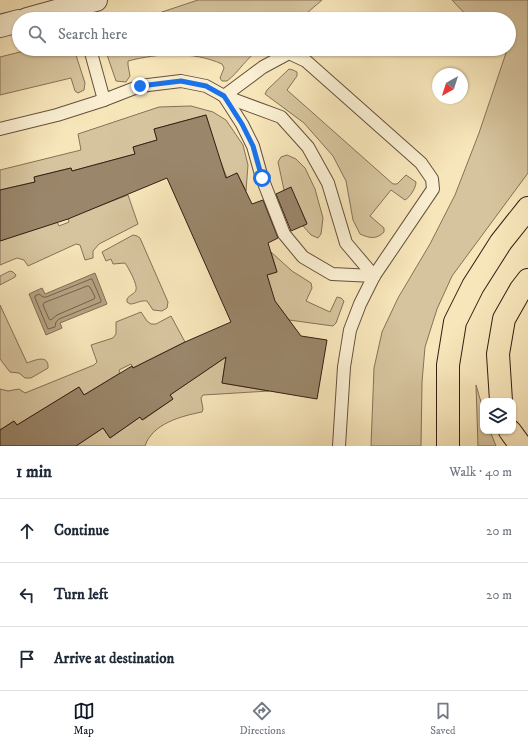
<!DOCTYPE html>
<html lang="en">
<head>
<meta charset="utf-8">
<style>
  body { margin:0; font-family:"IM FELL DW Pica",serif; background:#f6f6f7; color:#1f2937 }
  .controls { position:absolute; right:12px; bottom:12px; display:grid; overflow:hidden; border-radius:8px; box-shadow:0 1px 3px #0004 }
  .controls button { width:36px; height:36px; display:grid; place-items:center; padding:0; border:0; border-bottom:1px solid #e0e1e3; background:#fff; color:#1f2937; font:20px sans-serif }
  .compass { position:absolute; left:432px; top:68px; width:36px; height:36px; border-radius:50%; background:#fff; box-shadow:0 1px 3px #0004; rotate:219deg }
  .stop { position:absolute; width:12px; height:12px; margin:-9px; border:3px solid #1a73e8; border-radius:50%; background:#fff }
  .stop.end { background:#1a73e8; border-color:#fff; box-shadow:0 1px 4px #0008 }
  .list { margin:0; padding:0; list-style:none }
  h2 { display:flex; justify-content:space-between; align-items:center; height:52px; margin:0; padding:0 16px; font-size:17px }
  h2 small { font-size:13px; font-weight:400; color:#747a83 }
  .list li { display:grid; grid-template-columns:26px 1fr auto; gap:12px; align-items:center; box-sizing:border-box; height:64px; padding:0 16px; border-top:1px solid #e0e1e3 }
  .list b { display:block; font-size:15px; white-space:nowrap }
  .list em { font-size:13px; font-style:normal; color:#747a83 }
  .icon { flex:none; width:22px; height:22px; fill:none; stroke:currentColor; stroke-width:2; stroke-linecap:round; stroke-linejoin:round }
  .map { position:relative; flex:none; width:528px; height:446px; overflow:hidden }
  .search { position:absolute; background:#fff; box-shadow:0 1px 3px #0004; left:12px; right:12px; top:12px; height:44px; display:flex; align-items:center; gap:10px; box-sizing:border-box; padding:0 14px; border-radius:22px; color:#747a83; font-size:15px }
  .sheet { height:244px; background:#fff }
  nav { display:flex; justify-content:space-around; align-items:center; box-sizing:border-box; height:56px; border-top:1px solid #e0e1e3; background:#fff; font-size:11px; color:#747a83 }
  nav a { display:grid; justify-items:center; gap:2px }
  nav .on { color:#111827 }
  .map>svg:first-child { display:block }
  .green { fill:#d6c49e; stroke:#867158 }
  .water { fill:#b5a281; stroke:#826d55 }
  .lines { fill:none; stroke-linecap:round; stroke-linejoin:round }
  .shore { stroke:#75604a; stroke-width:1 }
  .building { fill:#9a866a; stroke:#351e13 }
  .service-casing { stroke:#66503d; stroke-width:14 }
  .minor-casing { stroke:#66503d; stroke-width:24 }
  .motorway-casing { stroke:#351e13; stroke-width:24 }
  .service { stroke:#faefd2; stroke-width:12 }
  .minor { stroke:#faefd2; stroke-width:22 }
  .motorway { stroke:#f7e6ba; stroke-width:22 }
  .route { stroke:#1a73e8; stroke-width:5 }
</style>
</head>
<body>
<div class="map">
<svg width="528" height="446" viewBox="0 0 528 446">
  <rect width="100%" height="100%" fill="#f7e6ba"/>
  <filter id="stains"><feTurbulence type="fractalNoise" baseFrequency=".005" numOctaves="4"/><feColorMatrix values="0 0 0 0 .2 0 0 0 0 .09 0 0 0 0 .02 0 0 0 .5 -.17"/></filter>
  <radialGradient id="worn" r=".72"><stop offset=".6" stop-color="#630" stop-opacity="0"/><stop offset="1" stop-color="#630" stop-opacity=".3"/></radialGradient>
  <g class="green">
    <path d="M198,0H322L300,19H141Z"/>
    <path d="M452,0H528V173L452,276L437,309L425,347L422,382L421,446H371L374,368L382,332L398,298L430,244L455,195L479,133L507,50L506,49H509V19H470Z"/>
    <path d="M32,49H74L85,83L84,90L78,93L75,91L71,78L0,95V57Z"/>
    <path d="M105,49H260C247,57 239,72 227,81H222L220,78L224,68L222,64C193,51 159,53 128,61V65L130,76L126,82L116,81Z"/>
    <path d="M289,69L293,70L297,72V76L287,90L393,184H397L406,175L416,182C416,188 410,197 405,200L391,190L370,216L384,228V232C376,240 369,238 360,234L353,220L346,181L333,156L304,123L265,94L267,90Z"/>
    <path d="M191,106L213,112L226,120L243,145L248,165L246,191L237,173L227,178L218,155L206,115L154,129L157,140L133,147L135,154L72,171L71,168L34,177L35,182L0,190V170L81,150L78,134L159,107Z"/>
    <path d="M287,155L296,159L305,168L315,189L323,218L321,234L318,238L311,235L303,226L307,223L291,188L284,190L278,162L281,157Z"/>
    <path d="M128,195L138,224L99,244L93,251V258L85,260L80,245L76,244L28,266L24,260L17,258L0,265V241L57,222L59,226L69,222L68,218Z"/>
    <path d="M133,235L137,236L140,238L168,302L167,308L162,311L153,310L147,301C140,300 136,304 130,304L127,302V299C129,295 135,294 136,290C138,285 128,267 125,263L113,264L111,259L106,261L102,252Z"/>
    <path d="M271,252L292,271L311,283L312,288L306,301L330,312L337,297L341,298L344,301L336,323L333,326L289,320L274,300L267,275L277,272Z"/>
    <path d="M10,271L13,272L16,275L15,277L0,285V276Z"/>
    <path d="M0,305L27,363C35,360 49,354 48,368L31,378H25L19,373L10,372L0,359Z"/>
    <path d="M141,312L147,321L151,324H156L171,316L185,342L133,368L131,364L119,370L120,373L84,395L79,387L17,425L14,421L0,430V389L8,391L19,389L25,393L94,365L97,362L91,345L113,338L116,334V322Z"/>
    <path d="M226,357L222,383L269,391L203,395L201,398L203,409L202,412C181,416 152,424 145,446H76L103,428L110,438L140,417L143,420L173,399L170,395Z"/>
    <path d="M476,385L483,409V431H490L496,446H478Z"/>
  </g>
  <path class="water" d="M95,273L107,304L60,323L62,328L46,335L29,294L42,288L45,294Z"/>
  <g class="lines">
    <g class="shore">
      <path d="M92,279L101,300V302L59,319L56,322L55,327L48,329L35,298V296L39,294L43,297H46Z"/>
      <path d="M88,286L90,287L95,297L94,299L57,315L51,320L49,319L43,305L44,303Z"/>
    </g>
  </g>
  <g class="building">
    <path d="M206,115L226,178L237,173L252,204L263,200L278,238L268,243L277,272L267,275L275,301L301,336L327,340L317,399L222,383L226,357L170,395L173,399L142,420L140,417L110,438L103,428L76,446H0V430L14,421L17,425L79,387L84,395L132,366L133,368L185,342L231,322L167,178L68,219L0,241V190L35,182L34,177L71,168L72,171L135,154L133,147L157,140L154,129Z"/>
    <path d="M291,187L307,224L291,231L276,194Z"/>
  </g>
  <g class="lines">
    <defs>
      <g id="service">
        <path d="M90,49L104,100"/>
        <path d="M224,96L242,124L253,146L262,178L284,234L303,257L332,274L374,276"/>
        <path d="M224,96L281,117L308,147L328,183L346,243L374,276"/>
        <path d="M0,129L57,115L104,100L140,86L181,81L206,86L224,96L263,67L289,53L306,61L421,163L432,179L433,189L374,276L360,304L350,330L344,367L339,446"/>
      </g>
      <g id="minor">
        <path d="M27,19L96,0"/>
        <path d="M0,26L19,21"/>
      </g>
      <g id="motorway">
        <path d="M501,401L498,354L504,319L521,289L528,280"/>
        <path d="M510,431L521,446"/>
        <path d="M448,446V365L455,322L473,286L501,242L528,208"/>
      </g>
    </defs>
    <use href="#service" class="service-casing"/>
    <use href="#minor" class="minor-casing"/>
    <use href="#motorway" class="motorway-casing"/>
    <use href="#service" class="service"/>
    <use href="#minor" class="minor"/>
    <use href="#motorway" class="motorway"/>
  </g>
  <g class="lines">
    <path class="route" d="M140,86L181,81L206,86L224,96L242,124L253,146L262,178"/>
  </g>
  <rect width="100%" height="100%" filter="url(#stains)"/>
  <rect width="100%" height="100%" fill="url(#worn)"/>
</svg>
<div class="controls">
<button><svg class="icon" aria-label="layers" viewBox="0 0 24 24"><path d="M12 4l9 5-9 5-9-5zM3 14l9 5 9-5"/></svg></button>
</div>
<svg class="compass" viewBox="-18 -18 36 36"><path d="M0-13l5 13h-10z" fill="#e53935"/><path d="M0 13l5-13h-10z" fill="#747a83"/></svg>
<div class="stop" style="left:262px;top:178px"></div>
<div class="stop end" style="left:140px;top:86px"></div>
<div class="search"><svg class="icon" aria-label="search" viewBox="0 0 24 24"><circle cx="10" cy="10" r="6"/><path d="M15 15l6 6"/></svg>Search here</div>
</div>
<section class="sheet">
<h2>1 min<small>Walk · 40 m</small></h2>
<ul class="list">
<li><svg class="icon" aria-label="ahead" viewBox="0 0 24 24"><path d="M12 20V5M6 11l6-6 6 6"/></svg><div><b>Continue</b></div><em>20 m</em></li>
<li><svg class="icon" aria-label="left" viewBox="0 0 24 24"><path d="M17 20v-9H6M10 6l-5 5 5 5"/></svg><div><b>Turn left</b></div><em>20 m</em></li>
<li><svg class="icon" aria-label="arrive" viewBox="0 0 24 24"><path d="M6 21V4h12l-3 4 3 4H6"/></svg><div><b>Arrive at destination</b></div></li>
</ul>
</section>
<nav>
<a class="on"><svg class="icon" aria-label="map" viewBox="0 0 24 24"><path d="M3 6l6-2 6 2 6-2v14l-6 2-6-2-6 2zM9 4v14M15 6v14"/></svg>Map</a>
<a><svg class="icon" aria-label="directions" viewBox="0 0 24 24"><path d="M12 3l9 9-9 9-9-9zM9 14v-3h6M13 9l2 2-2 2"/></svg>Directions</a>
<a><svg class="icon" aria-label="saved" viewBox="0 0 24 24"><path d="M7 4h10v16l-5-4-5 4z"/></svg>Saved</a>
</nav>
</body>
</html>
